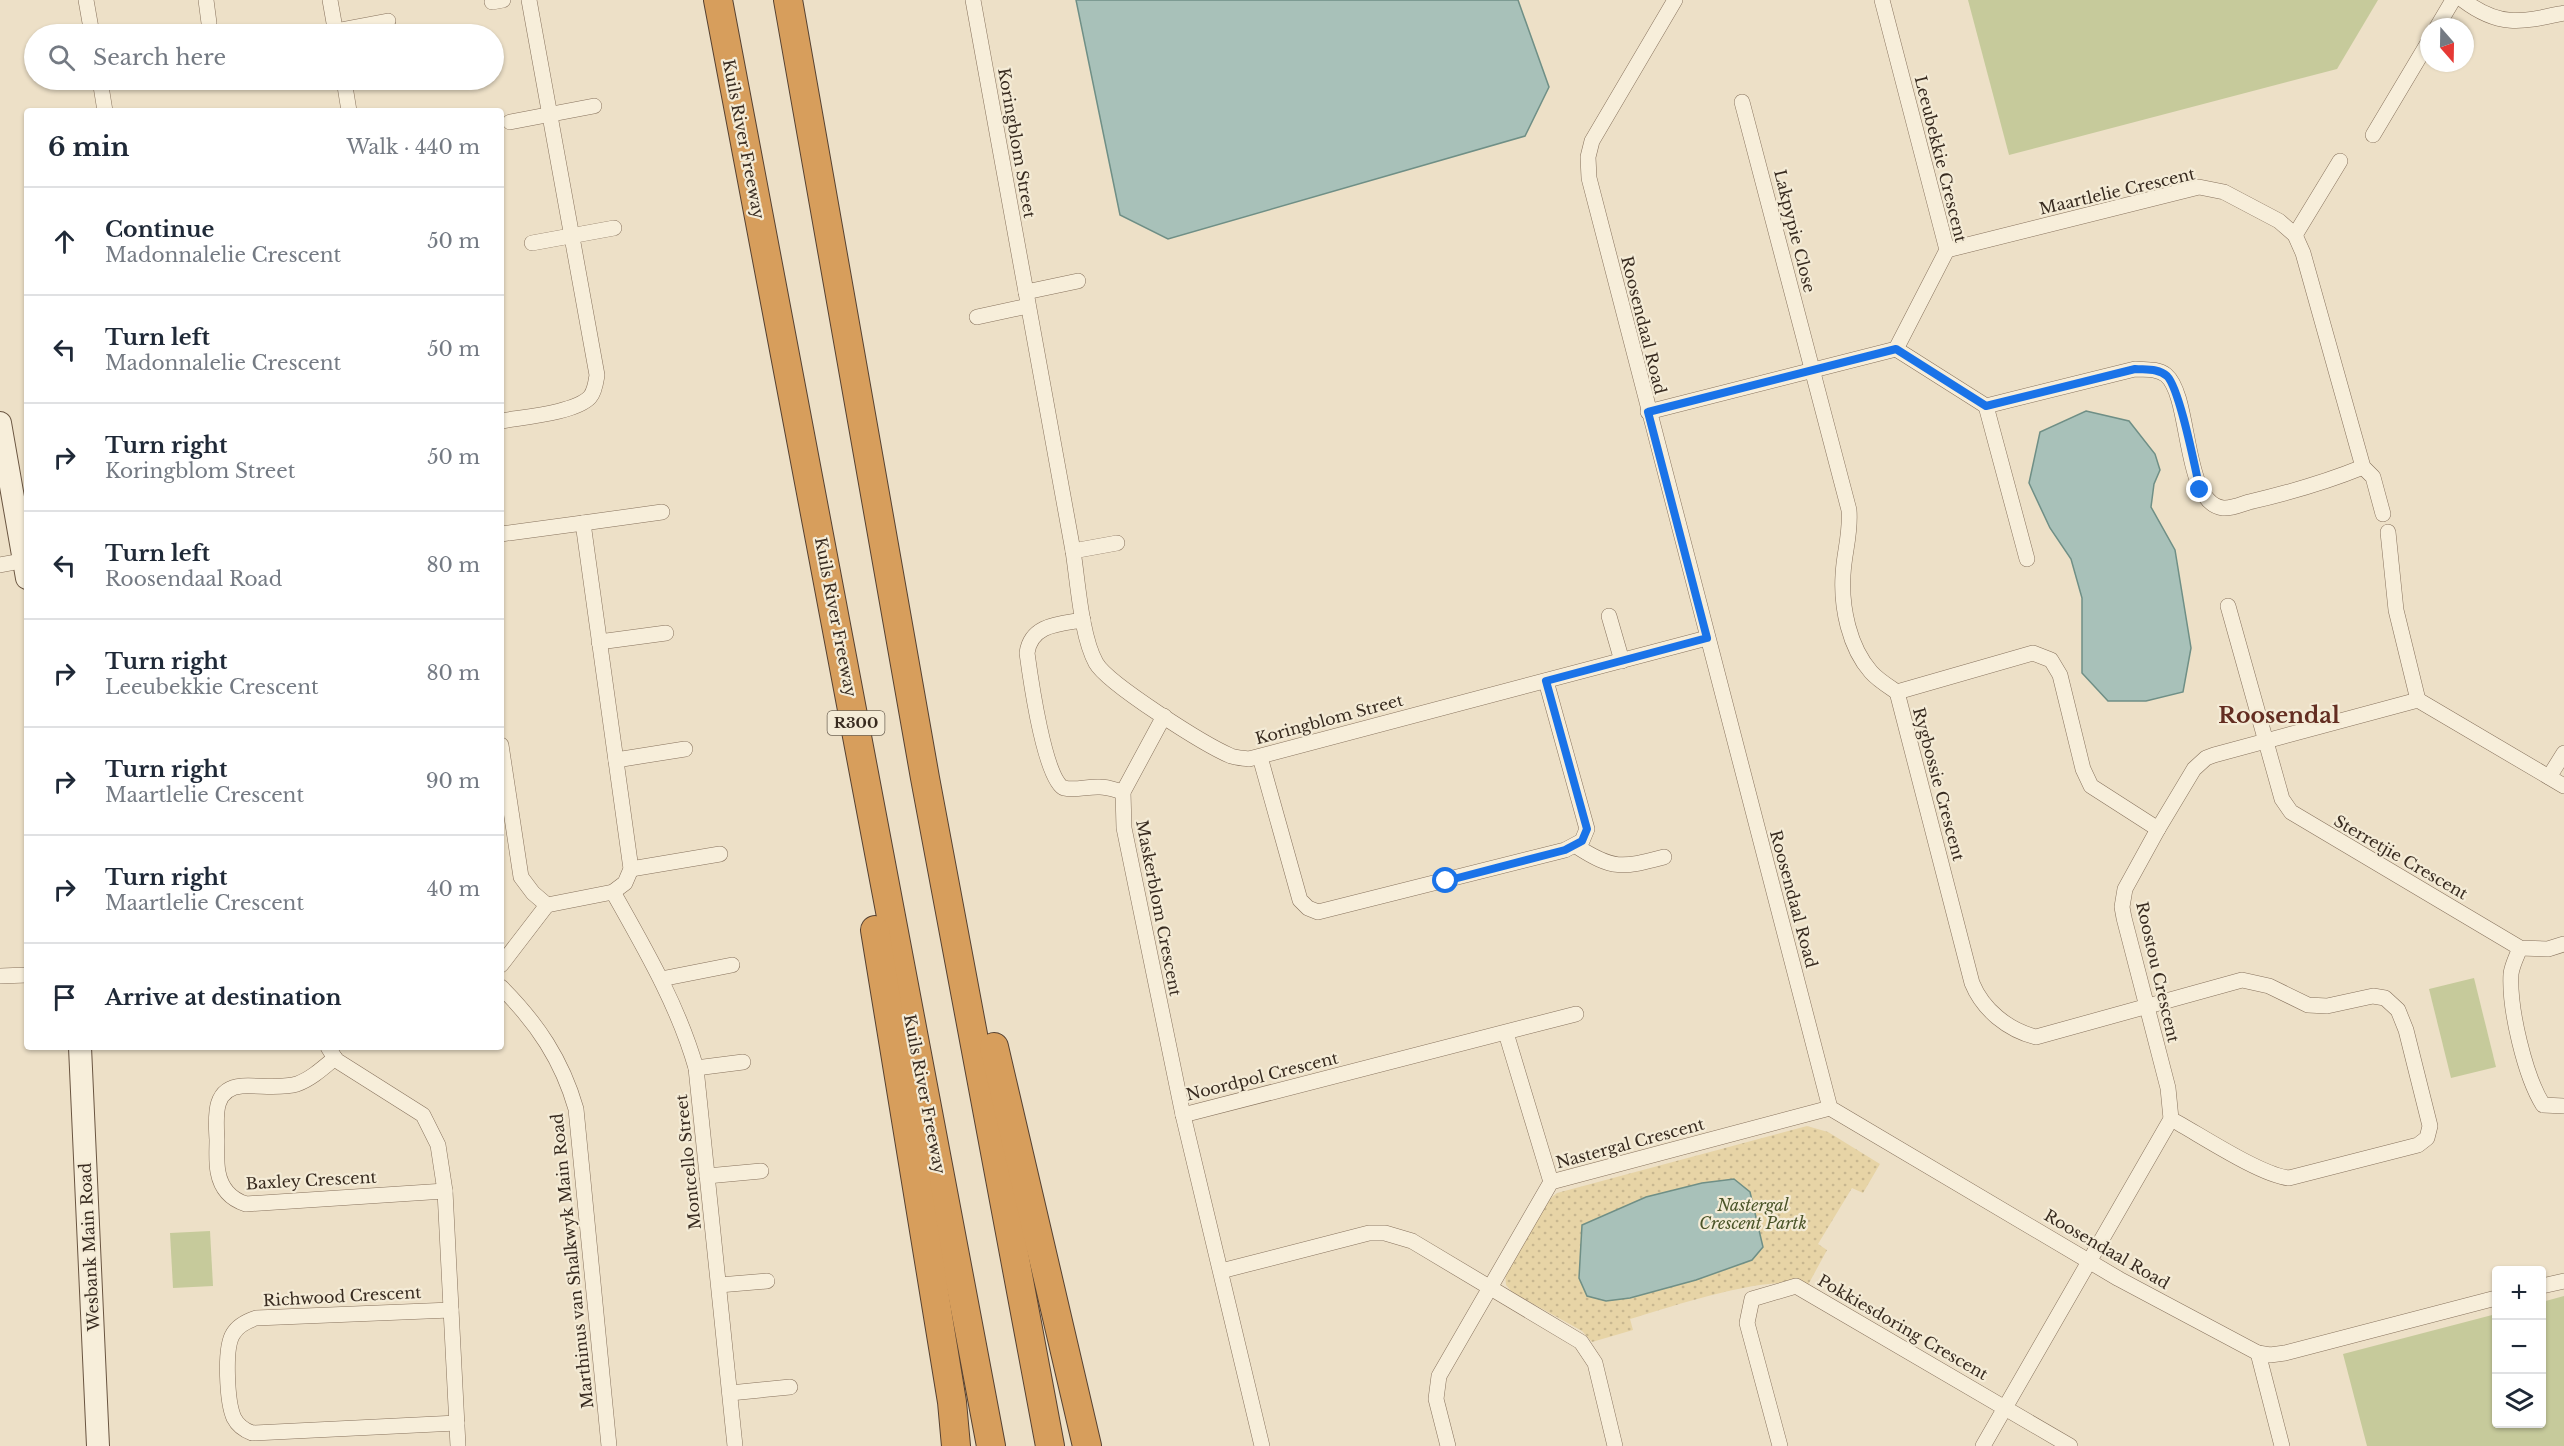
<!DOCTYPE html>
<html lang="en">
<head>
<meta charset="utf-8">
<style>
  body { margin:0; font-family:"Libre Baskerville",serif; background:#f2f2f3; color:#1f2937 }
  .controls { position:absolute; right:18px; bottom:18px; display:grid; overflow:hidden; border-radius:6px; box-shadow:0 2px 4px #0004 }
  .controls button { width:54px; height:54px; display:grid; place-items:center; padding:0; border:0; border-bottom:2px solid #e0e1e3; background:#fff; color:#1f2937; font:30px sans-serif }
  .compass { position:absolute; left:2420px; top:18px; width:54px; height:54px; border-radius:50%; background:#fff; box-shadow:0 2px 4px #0004; rotate:160deg }
  .stop { position:absolute; width:18px; height:18px; margin:-14px; border:4px solid #1a73e8; border-radius:50%; background:#fff }
  .stop.end { background:#1a73e8; border-color:#fff; box-shadow:0 2px 6px #0008 }
  .list { margin:0; padding:0; list-style:none }
  h2 { display:flex; justify-content:space-between; align-items:center; height:78px; margin:0; padding:0 24px; font-size:26px }
  h2 small { font-size:20px; font-weight:400; color:#747a83 }
  .list li { display:grid; grid-template-columns:39px 1fr auto; gap:18px; align-items:center; box-sizing:border-box; height:108px; padding:0 24px; border-top:2px solid #e0e1e3 }
  .list b { display:block; font-size:22px; white-space:nowrap }
  .list p { margin:0; font-size:20px; white-space:nowrap; color:#747a83 }
  .list em { font-size:20px; font-style:normal; color:#747a83 }
  .icon { flex:none; width:33px; height:33px; fill:none; stroke:currentColor; stroke-width:2; stroke-linecap:round; stroke-linejoin:round }
  .map { position:relative; flex:none; width:2564px; height:1446px; overflow:hidden }
  .search { position:absolute; background:#fff; box-shadow:0 2px 4px #0004; left:24px; top:24px; width:480px; height:66px; display:flex; align-items:center; gap:15px; box-sizing:border-box; padding:0 21px; border-radius:33px; color:#747a83; font-size:22px }
  .panel { position:absolute; background:#fff; box-shadow:0 2px 4px #0004; left:24px; top:108px; width:480px; height:942px; border-radius:6px }
  .map>svg:first-child { display:block }
  .grass { fill:#c6ca9b }
  .sand { fill:url(#sand-dots) }
  .water { fill:#a8c1b9; stroke:#6f8f86; stroke-width:1.5 }
  .lines { fill:none; stroke-linecap:round; stroke-linejoin:round }
  .street-casing { stroke:#87725d; stroke-width:16 }
  .secondary-casing { stroke:#695440; stroke-width:24 }
  .highway-casing { stroke:#564131; stroke-width:30 }
  .street { stroke:#f7eeda; stroke-width:15 }
  .secondary { stroke:#f7eeda; stroke-width:22 }
  .highway { stroke:#d79e5c; stroke-width:28 }
  .route { stroke:#1a73e8; stroke-width:8 }
  .labels { text-anchor:middle; stroke-width:4.5; stroke-linejoin:round; paint-order:stroke }
  .shield { fill:#f4ebd6; stroke:#706557; stroke-width:1.5 }
  .shield-label { font-size:15px; font-weight:bold; fill:#382b20 }
  .street-label { font-size:16px; fill:#382b20; stroke:#f4ebd6 }
  .park-label { font-size:16px; font-style:italic; fill:#4a5428; stroke:#f4ebd6 }
  .district-label { font-size:22px; font-weight:bold; fill:#632d21; stroke:#f4ebd6 }
</style>
</head>
<body>
<div class="map">
<svg width="2564" height="1446" viewBox="0 0 2564 1446">
  <defs>
    <pattern id="sand-dots" width="8" height="8" patternUnits="userSpaceOnUse" patternTransform="scale(1.5)"><rect width="8" height="8" fill="#e7d4a6"/><path d="M2 2h.1M6 6h.1" fill="none" stroke="#c7b68f" stroke-width="1.8" stroke-linecap="round"/></pattern>
  </defs>
  <rect width="100%" height="100%" fill="#ede0c7"/>
  <g class="grass">
    <path d="M1968,0H2378L2337,69L2009,155Z"/>
    <path d="M2474,978L2496,1067L2451,1078L2429,989Z"/>
    <path d="M210,1231L213,1286L173,1288L170,1233Z"/>
    <path d="M2564,1296V1446H2367L2343,1354L2496,1314V1424H2542V1302Z"/>
  </g>
  <path class="sand" d="M1807,1126L1828,1132L1880,1164L1863,1193L1852,1188L1818,1244L1827,1250L1808,1285C1766,1274 1674,1306 1630,1319L1633,1330L1592,1342L1582,1331L1512,1292L1506,1285L1505,1272L1547,1201L1557,1193Z"/>
  <g class="water">
    <path d="M1076,0H1518L1549,87L1525,136L1168,239L1120,215Z"/>
    <path d="M2086,411L2129,421L2155,454L2160,470L2154,484L2151,507L2175,550L2191,648L2183,692L2146,701H2108L2082,673V598L2071,559L2050,528L2029,483L2040,432Z"/>
    <path d="M1734,1179L1750,1192L1763,1247L1752,1260L1696,1280L1630,1298L1606,1301L1587,1296L1579,1278L1582,1225L1646,1197L1702,1183Z"/>
  </g>
  <g class="lines">
    <defs>
      <g id="street">
        <path d="M86,0L92,34"/>
        <path d="M206,0L209,23"/>
        <path d="M330,0L336,34"/>
        <path d="M973,0L1073,551C1078,582 1081,636 1096,663C1108,684 1205,745 1231,756C1237,758 1242,758 1249,759L1707,638"/>
        <path d="M1675,0L1592,141L1588,157L1589,178L1830,1108L2119,1279L2258,1353L2270,1355L2285,1353L2496,1298"/>
        <path d="M2463,0C2500,28 2522,22 2564,13"/>
        <path d="M492,2L503,0"/>
        <path d="M2437,27L2453,0"/>
        <path d="M335,31L388,21"/>
        <path d="M100,80L105,111"/>
        <path d="M344,80L349,111"/>
        <path d="M1742,102L1849,510C1851,534 1844,552 1843,575C1841,607 1849,647 1871,672C1878,680 1888,686 1897,692"/>
        <path d="M510,122L594,106"/>
        <path d="M2373,135L2429,41"/>
        <path d="M2295,235L2340,161"/>
        <path d="M532,243L614,228"/>
        <path d="M1947,250L2199,187L2224,192L2279,221L2295,235L2303,253L2363,467L2373,477L2383,514"/>
        <path d="M1026,292L1078,281"/>
        <path d="M977,317L1028,306"/>
        <path d="M1896,349L1986,406L2135,369C2146,370 2157,368 2166,375C2192,397 2182,503 2223,508C2231,509 2242,504 2249,502C2288,493 2326,482 2363,467"/>
        <path d="M1986,406L2027,559"/>
        <path d="M1648,412L1896,349L1947,250L1882,0"/>
        <path d="M501,421C523,417 575,413 590,397C595,391 596,381 597,375L529,0"/>
        <path d="M583,523L662,512"/>
        <path d="M2388,532L2396,610L2418,700"/>
        <path d="M501,534L583,523L631,869L625,883L613,892L547,905"/>
        <path d="M1073,551L1117,543"/>
        <path d="M0,565L27,560"/>
        <path d="M2228,606L2282,799L2291,812L2520,948L2548,949L2564,944"/>
        <path d="M1609,616L1622,661"/>
        <path d="M1083,620C1060,624 1031,624 1027,653C1030,675 1045,783 1064,788C1075,791 1089,786 1100,787C1108,787 1115,790 1123,792"/>
        <path d="M599,642L666,633"/>
        <path d="M1897,692L1972,983C1983,1010 2008,1030 2036,1037L2242,980L2269,986L2308,1005L2327,1006L2373,996L2385,998L2398,1010L2406,1030L2430,1126L2427,1138L2418,1145L2289,1178C2260,1175 2199,1134 2171,1119"/>
        <path d="M1897,692L2033,653L2051,660L2060,675L2083,769L2091,786L2158,829"/>
        <path d="M1164,716L1123,792L1124,828L1183,1115L1262,1446"/>
        <path d="M501,745L521,877L533,893L547,905L501,965"/>
        <path d="M1260,757L1300,900L1308,908L1318,912L1565,850L1582,841L1587,829L1546,681"/>
        <path d="M616,760L685,749"/>
        <path d="M2549,777L2564,753"/>
        <path d="M1576,846C1613,870 1622,868 1664,857"/>
        <path d="M631,869L720,854"/>
        <path d="M613,892C645,949 678,1005 696,1068L735,1446"/>
        <path d="M2520,948C2517,956 2512,965 2511,974C2509,1009 2525,1076 2543,1105L2564,1106"/>
        <path d="M0,976L27,975"/>
        <path d="M661,979L732,965"/>
        <path d="M501,987C537,1023 562,1060 576,1109L609,1446"/>
        <path d="M1506,1033L1551,1182"/>
        <path d="M328,1047L336,1060L423,1115L438,1145L445,1191L458,1446"/>
        <path d="M335,1058C323,1068 311,1079 297,1084C280,1089 260,1085 242,1086C212,1088 216,1118 217,1140C217,1150 216,1161 218,1172C221,1188 230,1199 246,1204L445,1191"/>
        <path d="M696,1068L743,1062"/>
        <path d="M1183,1115L1576,1014"/>
        <path d="M707,1176L761,1171"/>
        <path d="M1221,1271L1369,1233H1385L1412,1241L1581,1342L1595,1363L1615,1446"/>
        <path d="M719,1285L767,1281"/>
        <path d="M2542,1286L2564,1281"/>
        <path d="M451,1310L256,1318C247,1321 238,1325 233,1334C224,1348 227,1403 234,1418C238,1426 244,1430 252,1433L457,1423"/>
        <path d="M2258,1353L2282,1446"/>
        <path d="M730,1393L790,1387"/>
        <path d="M1448,1446L1436,1399L1439,1376L1551,1182L1830,1108"/>
        <path d="M1780,1446L1747,1323L1752,1299L1796,1286L2070,1446"/>
        <path d="M1983,1446L2171,1119L2168,1088L2124,918L2122,907L2125,889L2158,829L2194,769L2206,758L2214,755L2418,700L2564,786"/>
      </g>
      <g id="secondary">
        <path d="M0,423L27,578"/>
        <path d="M80,1047L98,1446"/>
      </g>
      <g id="highway">
        <path d="M718,0L991,1446"/>
        <path d="M788,0L925,778L1050,1446"/>
        <path d="M875,930L952,1402L956,1446"/>
        <path d="M994,1047L1087,1446"/>
      </g>
    </defs>
    <use href="#street" class="street-casing"/>
    <use href="#secondary" class="secondary-casing"/>
    <use href="#highway" class="highway-casing"/>
    <use href="#street" class="street"/>
    <use href="#secondary" class="secondary"/>
    <use href="#highway" class="highway"/>
  </g>
  <g class="lines">
    <path class="route" d="M1446,881L1565,850L1582,841L1587,829L1546,681L1707,638L1648,412L1896,349L1986,406L2135,369C2146,370 2158,368 2167,376C2180,389 2195,468 2200,490"/>
  </g>
  <g class="labels">
    <rect class="shield" x="827.5" y="711" width="57" height="24" rx="4.5"/>
    <g class="shield-label">
      <text x="856" y="728">R300</text>
    </g>
    <g class="street-label">
      <text transform="translate(744 139) rotate(79)" y="6">Kuils River Freeway</text>
      <text transform="translate(1017 143) rotate(80)" y="6">Koringblom Street</text>
      <text transform="translate(1941 159) rotate(76)" y="6">Leeubekkie Crescent</text>
      <text transform="translate(2117 191) rotate(-13)" y="6">Maartlelie Crescent</text>
      <text transform="translate(1795 231) rotate(76)" y="6">Lakpypie Close</text>
      <text transform="translate(1644 325) rotate(76)" y="6">Roosendaal Road</text>
      <text transform="translate(836 617) rotate(79)" y="6">Kuils River Freeway</text>
      <text transform="translate(1329 719) rotate(-15)" y="6">Koringblom Street</text>
      <text transform="translate(1939 784) rotate(75)" y="6">Rygbossie Crescent</text>
      <text transform="translate(2401 857) rotate(30)" y="6">Sterretjie Crescent</text>
      <text transform="translate(1794 899) rotate(75)" y="6">Roosendaal Road</text>
      <text transform="translate(1159 908) rotate(79)" y="6">Maskerblom Crescent</text>
      <text transform="translate(2158 972) rotate(77)" y="6">Roostou Crescent</text>
      <text transform="translate(1262 1076) rotate(-14)" y="6">Noordpol Crescent</text>
      <text transform="translate(925 1094) rotate(79)" y="6">Kuils River Freeway</text>
      <text transform="translate(1630 1143) rotate(-15)" y="6">Nastergal Crescent</text>
      <text transform="translate(688 1162) rotate(-96)" y="6">Montcello Street</text>
      <text transform="translate(311 1180) rotate(-3)" y="6">Baxley Crescent</text>
      <text transform="translate(89 1247) rotate(-93)" y="6">Wesbank Main Road</text>
      <text transform="translate(2107 1249) rotate(30)" y="6">Roosendaal Road</text>
      <text transform="translate(572 1261) rotate(-96)" y="6">Marthinus van Shalkwyk Main Road</text>
      <text transform="translate(342 1296) rotate(-3)" y="6">Richwood Crescent</text>
      <text transform="translate(1903 1327) rotate(30)" y="6">Pokkiesdoring Crescent</text>
    </g>
    <g class="park-label">
      <text x="1753" y="1211">Nastergal<tspan x="1753" dy="18">Crescent Partk</tspan></text>
    </g>
    <g class="district-label">
      <text x="2279" y="723">Roosendal</text>
    </g>
  </g>
</svg>
<div class="controls">
<button>+</button>
<button>−</button>
<button><svg class="icon" aria-label="layers" viewBox="0 0 24 24"><path d="M12 4l9 5-9 5-9-5zM3 14l9 5 9-5"/></svg></button>
</div>
<svg class="compass" viewBox="-18 -18 36 36"><path d="M0-13l5 13h-10z" fill="#e53935"/><path d="M0 13l5-13h-10z" fill="#747a83"/></svg>
<div class="stop" style="left:1446px;top:881px"></div>
<div class="stop end" style="left:2200px;top:490px"></div>
<div class="search"><svg class="icon" aria-label="search" viewBox="0 0 24 24"><circle cx="10" cy="10" r="6"/><path d="M15 15l6 6"/></svg>Search here</div>
<section class="panel">
<h2>6 min<small>Walk · 440 m</small></h2>
<ul class="list">
<li><svg class="icon" aria-label="ahead" viewBox="0 0 24 24"><path d="M12 20V5M6 11l6-6 6 6"/></svg><div><b>Continue</b><p>Madonnalelie Crescent</p></div><em>50 m</em></li>
<li><svg class="icon" aria-label="left" viewBox="0 0 24 24"><path d="M17 20v-9H6M10 6l-5 5 5 5"/></svg><div><b>Turn left</b><p>Madonnalelie Crescent</p></div><em>50 m</em></li>
<li><svg class="icon" aria-label="right" viewBox="0 0 24 24"><path d="M7 20v-9h11M14 6l5 5-5 5"/></svg><div><b>Turn right</b><p>Koringblom Street</p></div><em>50 m</em></li>
<li><svg class="icon" aria-label="left" viewBox="0 0 24 24"><path d="M17 20v-9H6M10 6l-5 5 5 5"/></svg><div><b>Turn left</b><p>Roosendaal Road</p></div><em>80 m</em></li>
<li><svg class="icon" aria-label="right" viewBox="0 0 24 24"><path d="M7 20v-9h11M14 6l5 5-5 5"/></svg><div><b>Turn right</b><p>Leeubekkie Crescent</p></div><em>80 m</em></li>
<li><svg class="icon" aria-label="right" viewBox="0 0 24 24"><path d="M7 20v-9h11M14 6l5 5-5 5"/></svg><div><b>Turn right</b><p>Maartlelie Crescent</p></div><em>90 m</em></li>
<li><svg class="icon" aria-label="right" viewBox="0 0 24 24"><path d="M7 20v-9h11M14 6l5 5-5 5"/></svg><div><b>Turn right</b><p>Maartlelie Crescent</p></div><em>40 m</em></li>
<li><svg class="icon" aria-label="arrive" viewBox="0 0 24 24"><path d="M6 21V4h12l-3 4 3 4H6"/></svg><div><b>Arrive at destination</b></div></li>
</ul>
</section>
</div>
</body>
</html>
